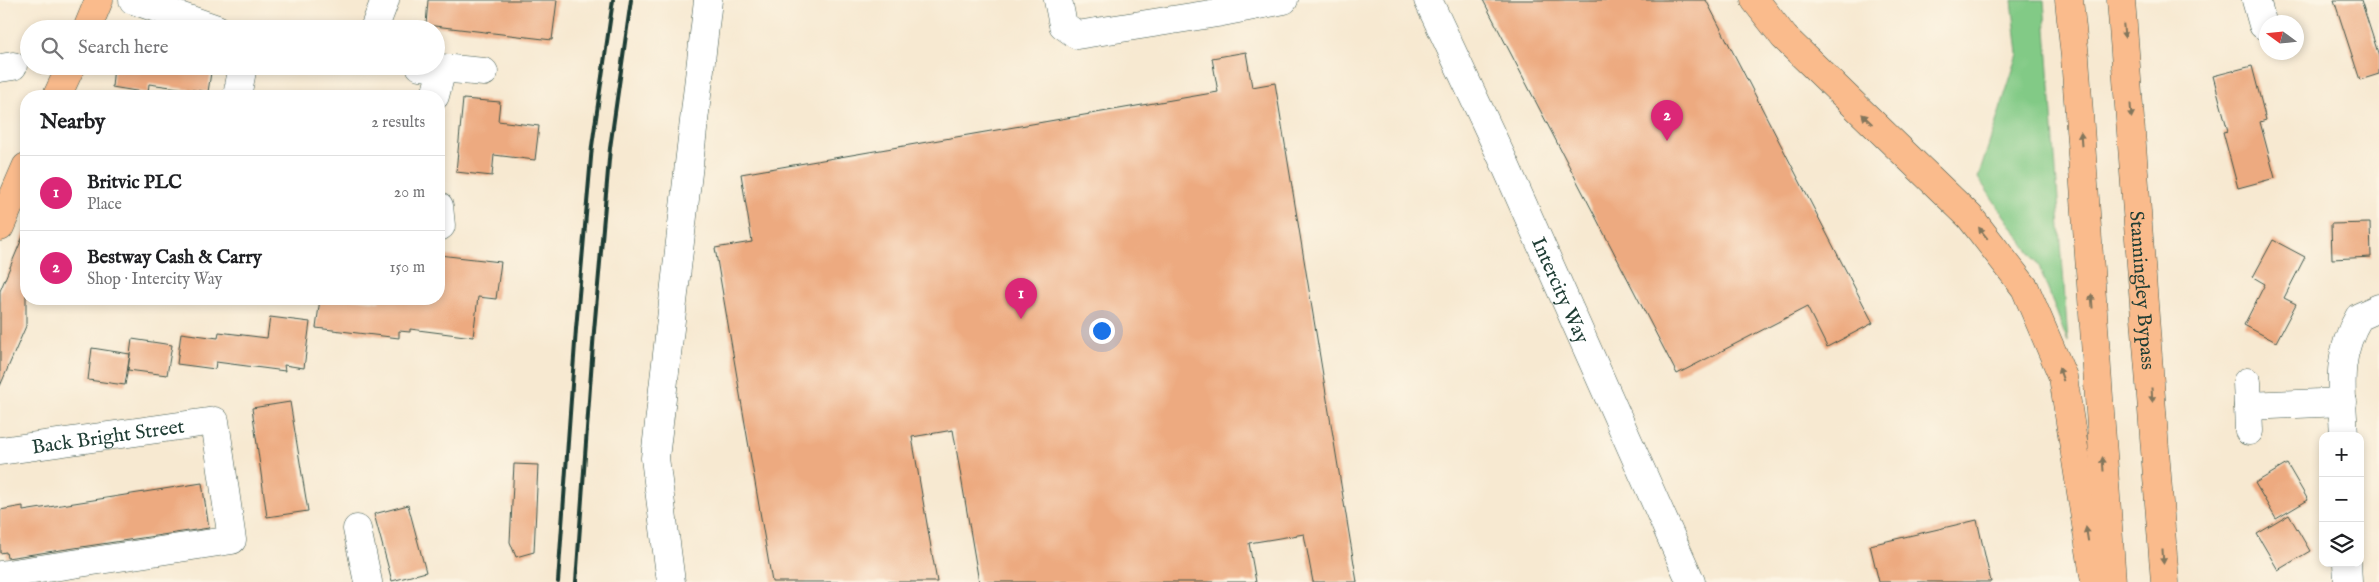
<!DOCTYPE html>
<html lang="en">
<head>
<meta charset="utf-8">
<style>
  body { margin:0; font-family:"IM FELL English",serif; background:#f6f6f6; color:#202124 }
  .controls { position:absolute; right:15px; bottom:15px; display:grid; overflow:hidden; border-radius:10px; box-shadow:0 2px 8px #0003 }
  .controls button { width:45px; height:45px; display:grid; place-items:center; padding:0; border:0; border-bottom:1px solid #e0e0e0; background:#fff; color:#202124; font:25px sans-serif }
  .compass { position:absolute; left:2259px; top:15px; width:45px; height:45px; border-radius:50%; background:#fff; box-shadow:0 2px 8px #0003; rotate:285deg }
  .you { position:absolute; left:1101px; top:330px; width:18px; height:18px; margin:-12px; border:4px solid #fff; border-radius:50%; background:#1a73e8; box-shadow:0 0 0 8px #1a73e833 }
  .badge { display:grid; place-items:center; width:32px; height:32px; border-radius:50%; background:#db2777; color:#fff; font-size:16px; font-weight:700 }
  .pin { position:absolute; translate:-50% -41px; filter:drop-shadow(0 1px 2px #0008) }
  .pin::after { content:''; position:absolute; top:26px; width:18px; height:15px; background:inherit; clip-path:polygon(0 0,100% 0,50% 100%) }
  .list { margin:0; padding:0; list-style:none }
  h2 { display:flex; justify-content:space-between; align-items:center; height:65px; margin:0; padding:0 20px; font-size:21px }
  h2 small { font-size:16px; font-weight:400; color:#757577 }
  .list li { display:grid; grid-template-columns:32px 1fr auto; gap:15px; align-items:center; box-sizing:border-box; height:75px; padding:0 20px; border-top:1px solid #e0e0e0 }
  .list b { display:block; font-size:19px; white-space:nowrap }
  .list p { margin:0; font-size:16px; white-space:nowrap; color:#757577 }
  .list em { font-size:16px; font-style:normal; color:#757577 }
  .icon { flex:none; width:28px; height:28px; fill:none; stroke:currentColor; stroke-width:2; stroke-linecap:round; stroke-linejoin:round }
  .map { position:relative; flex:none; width:2379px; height:582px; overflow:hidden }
  .search { position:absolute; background:#fff; box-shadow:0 2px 8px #0003; left:20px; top:20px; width:425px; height:55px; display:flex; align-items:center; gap:12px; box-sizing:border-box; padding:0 18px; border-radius:28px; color:#757577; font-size:19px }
  .panel { position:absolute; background:#fff; box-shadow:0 2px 8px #0003; left:20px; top:90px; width:425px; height:215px; border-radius:20px }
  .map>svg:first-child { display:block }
  .green { fill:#82ca86; stroke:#50845d }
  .building { fill:#edaa80 }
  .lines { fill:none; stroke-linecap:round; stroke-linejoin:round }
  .minor-casing { stroke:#3f574c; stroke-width:29 }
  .major-casing { stroke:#3f574c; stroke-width:29 }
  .highway-casing { stroke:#3f574c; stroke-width:29 }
  .minor { stroke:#fff; stroke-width:28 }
  .major { stroke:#fabb8c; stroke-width:28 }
  .highway { stroke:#fabb8c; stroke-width:28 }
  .rail { stroke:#1f3d34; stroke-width:4 }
  .oneway { fill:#82765c }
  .labels { text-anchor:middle; stroke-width:4.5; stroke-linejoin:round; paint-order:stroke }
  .street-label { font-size:20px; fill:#1f3d34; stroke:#fcf5e5 }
</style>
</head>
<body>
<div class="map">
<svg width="2379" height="582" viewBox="0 0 2379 582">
  <rect width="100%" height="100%" fill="#fcf5e5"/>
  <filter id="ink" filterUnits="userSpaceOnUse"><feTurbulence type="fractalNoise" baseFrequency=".02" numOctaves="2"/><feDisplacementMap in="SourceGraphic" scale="10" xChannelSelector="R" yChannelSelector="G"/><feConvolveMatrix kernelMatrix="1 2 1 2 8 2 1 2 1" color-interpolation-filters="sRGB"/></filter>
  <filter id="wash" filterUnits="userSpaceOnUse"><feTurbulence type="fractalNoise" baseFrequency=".0096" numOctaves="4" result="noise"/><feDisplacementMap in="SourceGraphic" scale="20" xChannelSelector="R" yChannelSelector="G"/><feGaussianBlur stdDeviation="1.12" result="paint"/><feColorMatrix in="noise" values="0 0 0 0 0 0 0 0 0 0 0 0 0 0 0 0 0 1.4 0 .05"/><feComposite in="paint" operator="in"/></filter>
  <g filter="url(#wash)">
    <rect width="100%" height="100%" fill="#f7e9d1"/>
    <path class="green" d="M2012,0H2044L2068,342L2039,266L1978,178L2018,54Z"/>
    <g id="blocks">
      <g class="building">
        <path d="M428,0H557L552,40L426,25Z"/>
        <path d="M1483,0H1706L1873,323L1827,347L1807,307L1677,374Z"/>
        <path d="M2334,0H2361L2379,56V74L2360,80Z"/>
        <path d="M1246,52L1252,87L1275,83L1357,582H1313L1304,534L1249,543L1256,582H979L953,430L912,437L937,582H772L715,248L752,242L741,174L1218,92L1212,58Z"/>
        <path d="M114,66H212L208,92L149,84L148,93L112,87Z"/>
        <path d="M2252,66L2266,120L2260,122L2275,178L2238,188L2223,132L2228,131L2213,76Z"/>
        <path d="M463,99L500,102L498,121L539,126L535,160L494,155L492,176L456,172Z"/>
        <path d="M2370,223L2371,257L2332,259L2331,224Z"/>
        <path d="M26,229V326L0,386V291Z"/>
        <path d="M2273,240L2305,257L2284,298L2296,304L2276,342L2244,325L2265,284L2253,277Z"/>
        <path d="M439,255L501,262L496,299L478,297L473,337L410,329V332L399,331V338L316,328L320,299H356L379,302L380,299H439Z"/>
        <path d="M270,317L310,322L304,368L284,365L285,371L216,362L215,369L177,364L181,333L218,338L219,332L267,338Z"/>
        <path d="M132,339L172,345L167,375L128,370Z"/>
        <path d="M92,348L130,354L125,385L88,380Z"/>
        <path d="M290,402L308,511L267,517L252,408Z"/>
        <path d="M514,464L538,465L534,552L516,557L510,542Z"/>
        <path d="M2287,464L2308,500L2276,519L2255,483Z"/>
        <path d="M202,483L209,528L7,558L6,552L0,553V510L23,506V511Z"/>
        <path d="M408,505L426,572L392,581L374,514Z"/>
        <path d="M2289,515L2310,551L2278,570L2257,534Z"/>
        <path d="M1977,520L1991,582H1879L1870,545Z"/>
      </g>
    </g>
  </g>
  <g filter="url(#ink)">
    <use href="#blocks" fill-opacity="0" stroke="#3f574c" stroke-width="1"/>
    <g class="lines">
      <defs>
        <g id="minor">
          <path d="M133,0L217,29"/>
          <path d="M1058,0L1063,25L1077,35L1217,13L1284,0"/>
          <path id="s1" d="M1428,0L1504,162L1691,582"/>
          <path d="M2256,0L2263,25"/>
          <path d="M374,29L385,0"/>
          <path d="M420,66L484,72"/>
          <path d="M0,68L13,66"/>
          <path d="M237,96L243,66"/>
          <path d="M435,96L442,69"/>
          <path d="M439,206L441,226L439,227"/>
          <path d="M2247,382L2249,431"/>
          <path d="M2248,406L2343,402"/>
          <path d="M2344,436C2342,391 2335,357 2359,317L2379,308"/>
          <path id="s2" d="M0,451L215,421L232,540L0,575"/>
          <path d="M357,529L368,582"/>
          <path d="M2347,563L2348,582"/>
          <path d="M671,582L655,458L708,0"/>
        </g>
        <g id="major">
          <path d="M87,29L99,0"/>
          <path d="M57,96L71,66"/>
          <path d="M0,227L26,167"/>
        </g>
        <g id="highway">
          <path d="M1755,0L1784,37L1970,217L2025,288L2063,377L2095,582"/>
          <path d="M2069,0L2075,57L2112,582"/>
          <path id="s3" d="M2121,0L2165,582"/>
        </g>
      </defs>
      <use href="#minor" class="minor-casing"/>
      <use href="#major" class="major-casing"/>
      <use href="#highway" class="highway-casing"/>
      <use href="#minor" class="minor"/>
      <use href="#major" class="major"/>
      <use href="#highway" class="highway"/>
      <g class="rail">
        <path d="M558,582L576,329L592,146L613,0"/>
        <path d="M576,582L594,331L610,148L631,0"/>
      </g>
    </g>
    <defs><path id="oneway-solid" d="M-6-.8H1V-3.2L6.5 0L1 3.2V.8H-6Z" transform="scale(1.25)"/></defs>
    <g class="oneway">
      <use href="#oneway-solid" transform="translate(2124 31) rotate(84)"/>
      <use href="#oneway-solid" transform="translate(2131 111) rotate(86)"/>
      <use href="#oneway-solid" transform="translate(1867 119) rotate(-136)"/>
      <use href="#oneway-solid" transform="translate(2081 139) rotate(-94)"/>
      <use href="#oneway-solid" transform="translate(1983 233) rotate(-128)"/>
      <use href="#oneway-solid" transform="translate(2092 301) rotate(-94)"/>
      <use href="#oneway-solid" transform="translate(2061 374) rotate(-109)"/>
      <use href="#oneway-solid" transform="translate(2152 395) rotate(86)"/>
      <use href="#oneway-solid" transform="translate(2103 464) rotate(-94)"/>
      <use href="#oneway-solid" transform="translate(2087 534) rotate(-99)"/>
      <use href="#oneway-solid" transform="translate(2163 557) rotate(86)"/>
    </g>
  </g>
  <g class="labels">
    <g class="street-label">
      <text dy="7" stroke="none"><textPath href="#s1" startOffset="319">Intercity Way</textPath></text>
      <text dy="7" stroke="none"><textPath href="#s3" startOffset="291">Stanningley Bypass</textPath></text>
      <text dy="7" stroke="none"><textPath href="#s2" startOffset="109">Back Bright Street</textPath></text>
    </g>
  </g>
</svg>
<div class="controls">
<button>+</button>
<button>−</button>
<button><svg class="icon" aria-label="layers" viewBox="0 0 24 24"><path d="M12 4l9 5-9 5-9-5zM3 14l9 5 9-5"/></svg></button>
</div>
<svg class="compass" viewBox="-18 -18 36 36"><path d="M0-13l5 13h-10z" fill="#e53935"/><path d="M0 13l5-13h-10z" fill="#757577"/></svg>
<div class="you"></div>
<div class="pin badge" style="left:1021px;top:319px">1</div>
<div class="pin badge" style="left:1667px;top:141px">2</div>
<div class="search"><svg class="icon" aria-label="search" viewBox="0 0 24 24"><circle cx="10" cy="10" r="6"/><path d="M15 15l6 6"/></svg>Search here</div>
<section class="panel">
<h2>Nearby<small>2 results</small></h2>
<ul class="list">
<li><span class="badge">1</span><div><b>Britvic PLC</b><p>Place</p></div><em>20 m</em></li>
<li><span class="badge">2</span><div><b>Bestway Cash &amp; Carry</b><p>Shop · Intercity Way</p></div><em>150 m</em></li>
</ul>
</section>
</div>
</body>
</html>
